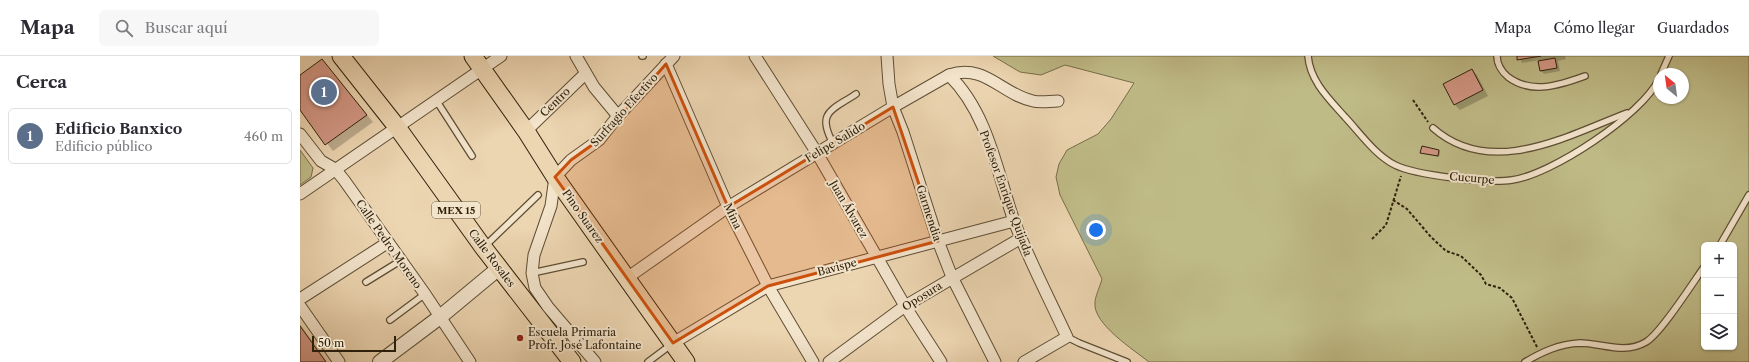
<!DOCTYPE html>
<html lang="es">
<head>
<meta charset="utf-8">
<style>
  body { margin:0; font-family:"Libre Caslon Text",serif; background:#f7f7f7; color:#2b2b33 }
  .controls { position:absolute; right:12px; bottom:12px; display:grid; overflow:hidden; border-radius:6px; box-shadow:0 1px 3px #0004 }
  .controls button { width:36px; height:36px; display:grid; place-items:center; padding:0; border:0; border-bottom:1px solid #e1e1e2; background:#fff; color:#2b2b33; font:20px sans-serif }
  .compass { position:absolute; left:1353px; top:12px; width:36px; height:36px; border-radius:50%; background:#fff; box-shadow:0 1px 3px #0004; rotate:331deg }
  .scale { position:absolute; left:12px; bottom:10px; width:84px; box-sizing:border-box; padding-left:4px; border:2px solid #2f210b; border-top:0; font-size:11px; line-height:14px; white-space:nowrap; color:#2f210b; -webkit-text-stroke:3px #f3e4cc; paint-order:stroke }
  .you { position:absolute; left:796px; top:174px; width:14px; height:14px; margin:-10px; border:3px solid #fff; border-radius:50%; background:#1a73e8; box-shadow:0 0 0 6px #1a73e833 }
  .badge { display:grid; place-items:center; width:26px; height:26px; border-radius:50%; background:#ea580c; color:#fff; font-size:13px; font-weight:700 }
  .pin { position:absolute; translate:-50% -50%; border:2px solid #fff; box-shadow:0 1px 4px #0006 }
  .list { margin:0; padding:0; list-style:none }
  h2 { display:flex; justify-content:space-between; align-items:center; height:52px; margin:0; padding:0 16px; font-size:17px }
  h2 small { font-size:13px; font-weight:400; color:#7c7c81 }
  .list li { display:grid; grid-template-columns:26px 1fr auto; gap:12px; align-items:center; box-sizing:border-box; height:56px; margin:0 8px 8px; padding:0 8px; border:1px solid #e1e1e2; border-radius:6px }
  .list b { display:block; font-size:15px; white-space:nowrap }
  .list p { margin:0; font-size:13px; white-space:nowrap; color:#7c7c81 }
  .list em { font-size:13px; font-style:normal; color:#7c7c81 }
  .icon { flex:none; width:22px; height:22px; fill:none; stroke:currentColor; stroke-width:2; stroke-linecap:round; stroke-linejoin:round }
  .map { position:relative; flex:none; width:1449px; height:306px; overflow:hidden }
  header { display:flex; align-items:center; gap:24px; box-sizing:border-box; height:56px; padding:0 20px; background:#fff; border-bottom:1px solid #e1e1e2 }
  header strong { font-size:19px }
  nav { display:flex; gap:22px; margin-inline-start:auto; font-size:14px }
  .search { width:280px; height:36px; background:#f7f7f7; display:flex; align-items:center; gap:10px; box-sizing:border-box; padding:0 14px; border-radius:6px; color:#7c7c81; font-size:15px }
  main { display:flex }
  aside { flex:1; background:#fff }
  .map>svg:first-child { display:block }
  .green { fill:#bfbb87; stroke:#776e49; fill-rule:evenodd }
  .shadow { fill:#0003 }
  .building { fill:#d49785; stroke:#2f210b }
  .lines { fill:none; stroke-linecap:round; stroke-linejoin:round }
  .service-casing { stroke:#5e4e34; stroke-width:8 }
  .minor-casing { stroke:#5e4e34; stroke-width:13 }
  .tertiary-casing { stroke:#5e4e34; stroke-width:16 }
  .primary-casing { stroke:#2f210b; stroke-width:19 }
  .path { stroke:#2f210b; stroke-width:2; stroke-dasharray:3 2; stroke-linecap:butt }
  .service { stroke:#f3e4cc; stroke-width:5.5 }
  .minor { stroke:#f3e4cc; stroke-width:11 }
  .tertiary { stroke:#f3e4cc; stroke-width:14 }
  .primary { stroke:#ecd5b1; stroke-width:17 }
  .marked { fill:#cc510c; fill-opacity:0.2; stroke:#cc510c; stroke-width:3; stroke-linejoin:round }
  .poi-dot { fill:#8f2418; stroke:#f3e4cc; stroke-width:1.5 }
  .labels { text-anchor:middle; stroke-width:4; stroke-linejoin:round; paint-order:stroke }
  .shield { fill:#f3e4cc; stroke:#6a5c45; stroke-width:1 }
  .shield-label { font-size:10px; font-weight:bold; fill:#2f210b }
  .street-label { font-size:11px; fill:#2f210b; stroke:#f3e4cc }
  .poi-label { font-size:11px; fill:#2f210b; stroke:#f3e4cc; text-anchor:start }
</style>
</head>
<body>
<header>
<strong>Mapa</strong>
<div class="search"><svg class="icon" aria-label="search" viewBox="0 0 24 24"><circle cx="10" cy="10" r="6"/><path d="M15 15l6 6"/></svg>Buscar aquí</div>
<nav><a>Mapa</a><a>Cómo llegar</a><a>Guardados</a></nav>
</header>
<main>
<aside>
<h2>Cerca<small></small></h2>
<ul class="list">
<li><span class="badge" style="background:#5c6f8a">1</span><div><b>Edificio Banxico</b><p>Edificio público</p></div><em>460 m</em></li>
</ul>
</aside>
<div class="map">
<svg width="1449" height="306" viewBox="0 0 1449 306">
  <rect width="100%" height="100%" fill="#ecd5b1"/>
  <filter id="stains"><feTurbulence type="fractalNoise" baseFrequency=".005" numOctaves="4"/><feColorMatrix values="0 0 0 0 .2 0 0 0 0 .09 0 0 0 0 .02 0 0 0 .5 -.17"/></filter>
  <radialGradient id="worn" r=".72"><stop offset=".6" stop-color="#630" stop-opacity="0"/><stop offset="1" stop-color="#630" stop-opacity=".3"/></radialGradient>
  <g class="green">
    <path d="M693,0H1449V306H849C834,294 793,268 795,247C795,240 800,231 802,223L760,139L756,121L759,108L767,94L798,78L811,63L834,27L765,9L741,19L720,16ZM1359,18H1383V42H1359ZM1404,189H1434V291H1404Z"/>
    <path d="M0,94L13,112L11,121L0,129Z"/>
  </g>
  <g class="shadow">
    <path d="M1218,0H1265L1266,3L1258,5L1260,15L1244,18L1241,15L1239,4L1222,7Z"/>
    <path d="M28,11L73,66L33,95L0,52V20Z"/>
    <path d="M1172,14L1177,19L1188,40L1160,54L1155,49Z"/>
    <path d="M1139,94L1140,96L1139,101L1121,97Z"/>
    <path d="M0,268L27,306H0Z"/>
  </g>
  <g class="building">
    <path d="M1217,0H1241L1217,4Z"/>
    <path d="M1255,2L1257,12L1240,15L1238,5Z"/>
    <path d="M22,3L67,59L25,89L0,54V19Z"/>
    <path d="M1172,13L1183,34L1154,49L1143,28Z"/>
    <path d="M1122,90L1139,94L1138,100L1120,97Z"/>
    <path d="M0,270L26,306H0Z"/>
  </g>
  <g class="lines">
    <defs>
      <g id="service">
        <path d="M342,0H343"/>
        <path d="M1008,0C1010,25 1029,43 1045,61C1060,77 1075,99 1095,109C1115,119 1189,128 1212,124C1251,119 1342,59 1359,23"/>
        <path d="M1197,0C1197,8 1202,16 1208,21C1232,39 1260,29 1285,20"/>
        <path d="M1361,18L1369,0"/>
        <path d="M136,44L172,100"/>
        <path d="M1133,72C1191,123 1267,80 1327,57"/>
        <path d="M533,87C516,56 532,54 556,38"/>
        <path d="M1420,189L1449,139"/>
        <path d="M185,190L238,139"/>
        <path d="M232,217L283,206"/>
        <path d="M66,226L100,205"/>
        <path d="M90,264L125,238"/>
        <path d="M767,281L779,287L827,306"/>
        <path d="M348,306L372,288"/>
        <path d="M1225,306C1242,296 1259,288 1280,287C1302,287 1324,299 1346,286C1361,277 1392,228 1404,211"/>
      </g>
      <g id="minor">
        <path d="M276,0L294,31L318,60"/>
        <path d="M455,0L517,97L605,250L641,306"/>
        <path d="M587,0L589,28L593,51L603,76L638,185L652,221L695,306"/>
        <path d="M366,8L428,151L468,230L513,306"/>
        <path d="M649,19C688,57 697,116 714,165C729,204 749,242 767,281L724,306"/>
        <path d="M226,75L285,18"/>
        <path d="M0,78L21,105L35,113L44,124L125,238L170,306"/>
        <path d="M0,138L201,0"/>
        <path d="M327,222L428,151L593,51L649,19C685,7 701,38 733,45C740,47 750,45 758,45"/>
        <path d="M0,243L87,187"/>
        <path d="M0,250L39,306"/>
        <path d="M373,287L468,230L714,165"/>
        <path d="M295,306L248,251L235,232L232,217L234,199L251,150L255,121L271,104L299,84L318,60L374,0"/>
        <path d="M529,306L605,250L721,182"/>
      </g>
      <path id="tertiary" d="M80,306L140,261L199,212"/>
      <g id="primary">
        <path d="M41,0L97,71L183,191L272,306"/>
        <path d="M173,0L226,75L255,121L386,306"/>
      </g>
    </defs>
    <use href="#service" class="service-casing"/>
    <use href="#minor" class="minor-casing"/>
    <use href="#tertiary" class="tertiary-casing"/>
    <use href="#primary" class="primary-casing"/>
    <g class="path">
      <path d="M1113,44L1128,66"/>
      <path d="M1093,144L1107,153L1131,181L1146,195L1161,200L1181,219L1186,228L1200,232L1212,242L1237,291"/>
      <path d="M1072,183L1086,169L1101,120"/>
    </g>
    <use href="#service" class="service"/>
    <use href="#minor" class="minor"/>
    <use href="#tertiary" class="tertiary"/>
    <use href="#primary" class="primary"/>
  </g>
  <path class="marked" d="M366,8L428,151L593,51L638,185L468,230L373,287L255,121L271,104L299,84Z"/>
  <circle class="poi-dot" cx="220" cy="282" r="4"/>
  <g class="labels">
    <rect class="shield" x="132" y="146" width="48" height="16" rx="3"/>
    <g class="shield-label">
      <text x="156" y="158">MEX 15</text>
    </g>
    <g class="street-label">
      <text transform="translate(255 46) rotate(-44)" y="4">Centro</text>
      <text transform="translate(324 54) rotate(-48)" y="4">Surfragio Efectivo</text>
      <text transform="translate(535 86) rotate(-31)" y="4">Felipe Salido</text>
      <text transform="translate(1172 122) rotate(5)" y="4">Cucurpe</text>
      <text transform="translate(706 137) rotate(70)" y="4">Profesor Enrique Quijada</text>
      <text transform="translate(549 153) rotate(60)" y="4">Juan Álvarez</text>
      <text transform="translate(629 157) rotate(72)" y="4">Garmendia</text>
      <text transform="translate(283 160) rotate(55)" y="4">Pino Suarez</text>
      <text transform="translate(433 160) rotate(64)" y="4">Mina</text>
      <text transform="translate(89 188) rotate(55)" y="4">Calle Pedro Moreno</text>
      <text transform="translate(192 202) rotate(53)" y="4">Calle Rosales</text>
      <text transform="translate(537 211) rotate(-15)" y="4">Bavispe</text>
      <text transform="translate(622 240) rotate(-32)" y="4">Oposura</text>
    </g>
    <g class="poi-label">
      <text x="228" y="280">Escuela Primaria<tspan x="228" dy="13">Profr. José Lafontaine</tspan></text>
    </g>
  </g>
  <rect width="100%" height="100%" filter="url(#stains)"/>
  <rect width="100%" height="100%" fill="url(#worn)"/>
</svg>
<div class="controls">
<button>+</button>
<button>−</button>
<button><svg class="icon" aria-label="layers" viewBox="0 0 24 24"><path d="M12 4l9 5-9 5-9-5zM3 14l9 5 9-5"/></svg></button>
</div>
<svg class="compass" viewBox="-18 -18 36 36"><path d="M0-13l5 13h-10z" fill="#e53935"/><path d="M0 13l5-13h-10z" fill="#7c7c81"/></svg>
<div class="scale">50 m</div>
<div class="you"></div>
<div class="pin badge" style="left:24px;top:36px;background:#5c6f8a">1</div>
</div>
</main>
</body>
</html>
